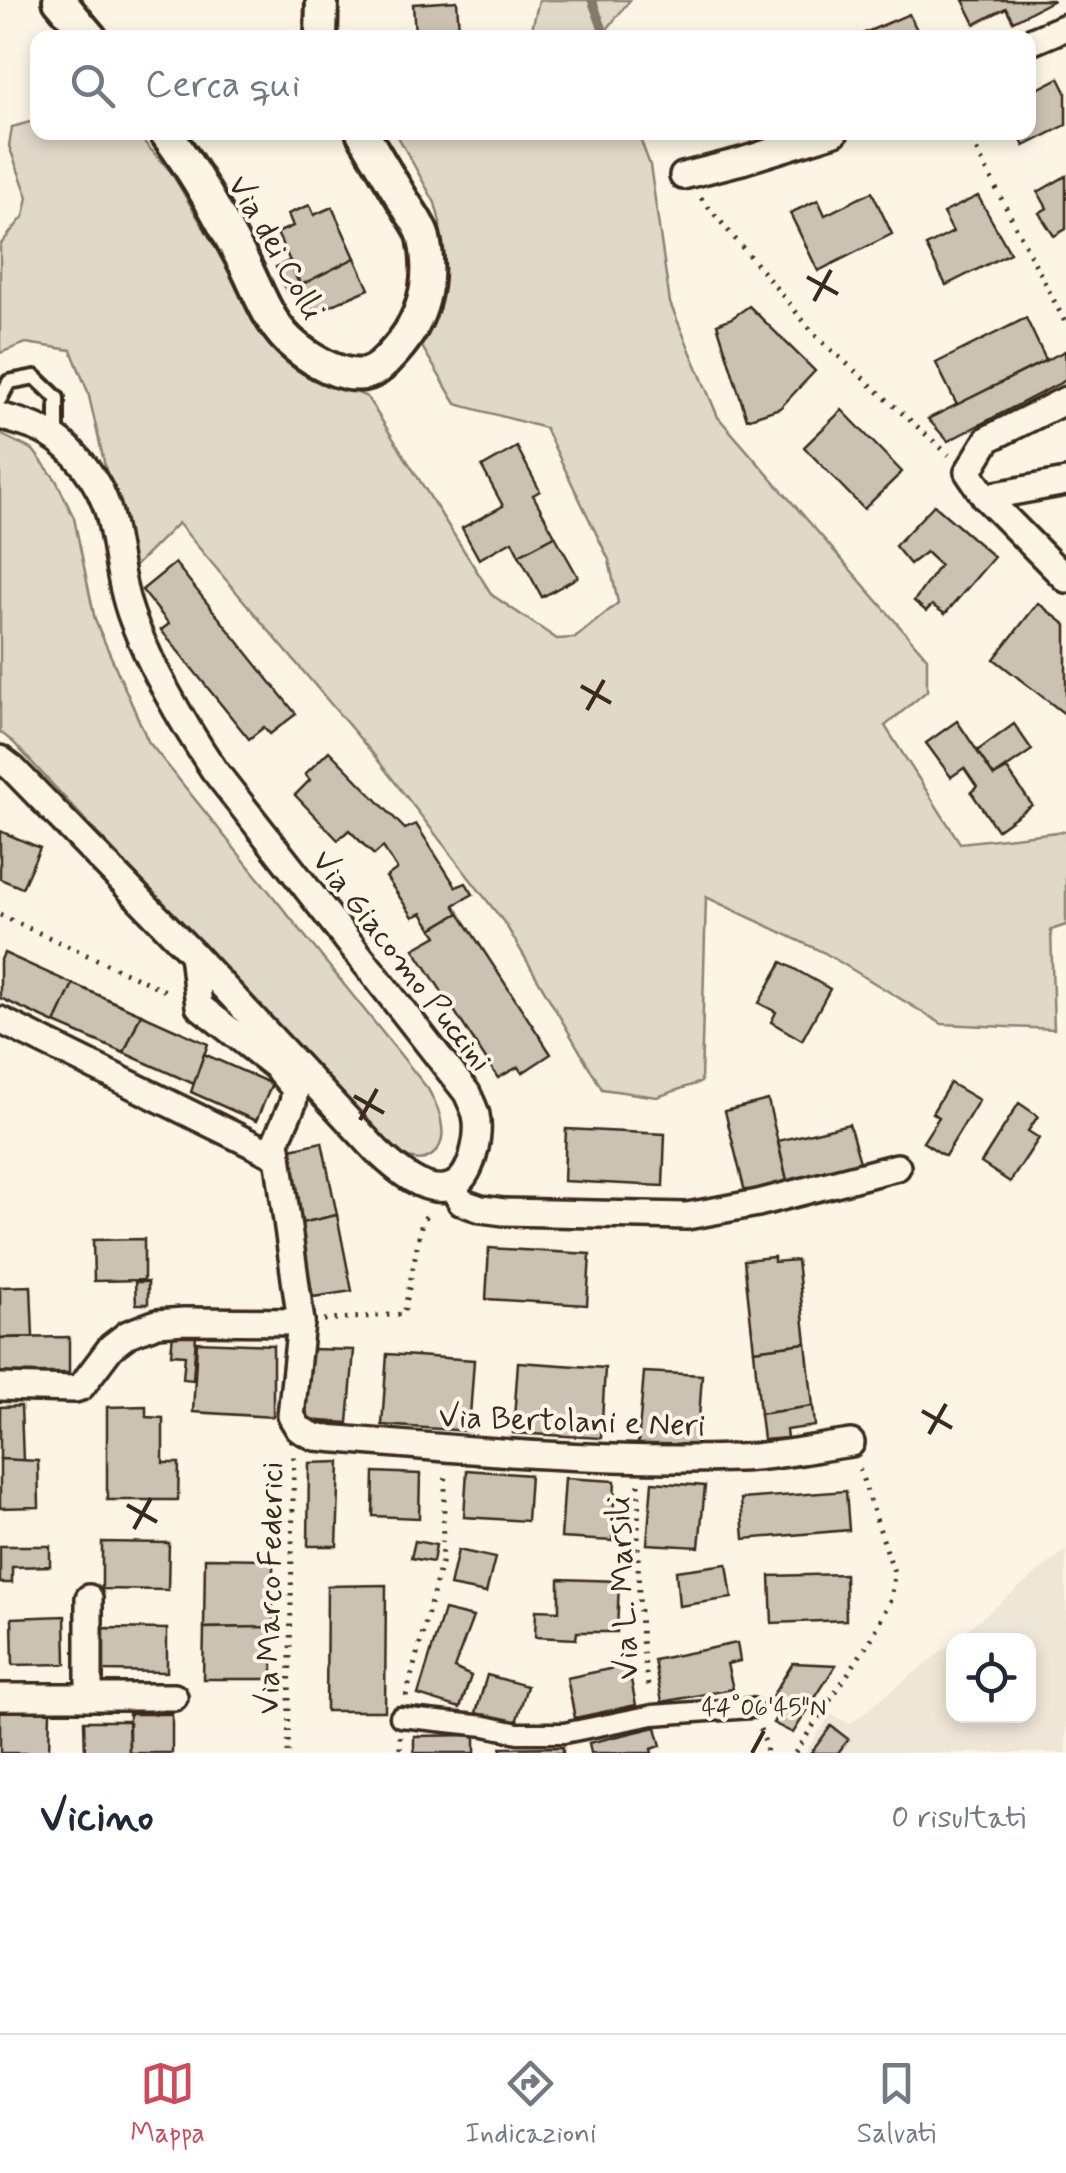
<!DOCTYPE html>
<html lang="it">
<head>
<meta charset="utf-8">
<style>
  body { margin:0; font-family:Mynerve,sans-serif; background:#f6f6f7; color:#1f2937 }
  .controls { position:absolute; right:30px; bottom:30px; display:grid; overflow:hidden; border-radius:20px; box-shadow:0 5px 15px #0003 }
  .controls button { width:90px; height:90px; display:grid; place-items:center; padding:0; border:0; border-bottom:2px solid #e0e1e3; background:#fff; color:#1f2937; font:50px sans-serif }
  .list { margin:0; padding:0; list-style:none }
  h2 { display:flex; justify-content:space-between; align-items:center; height:130px; margin:0; padding:0 40px; font-size:42px }
  h2 small { font-size:32px; font-weight:400; color:#747a83 }
  .icon { flex:none; width:55px; height:55px; fill:none; stroke:currentColor; stroke-width:2; stroke-linecap:round; stroke-linejoin:round }
  .map { position:relative; flex:none; width:1066px; height:1753px; overflow:hidden }
  .search { position:absolute; background:#fff; box-shadow:0 5px 15px #0003; left:30px; right:30px; top:30px; height:110px; display:flex; align-items:center; gap:25px; box-sizing:border-box; padding:0 35px; border-radius:20px; color:#747a83; font-size:38px }
  .sheet { height:280px; background:#fff }
  nav { display:flex; justify-content:space-around; align-items:center; box-sizing:border-box; height:140px; border-top:2px solid #e0e1e3; background:#fff; font-size:28px; color:#747a83 }
  nav a { display:grid; justify-items:center; gap:5px }
  nav .on { color:#d1495b }
  .map>svg:first-child { display:block }
  .built { fill:#eee6d6 }
  .green { fill:#e0d8c8; stroke:#8e8173; stroke-width:2.5 }
  .lines { fill:none; stroke-linecap:round; stroke-linejoin:round }
  .stream { stroke:#85796b; stroke-width:9 }
  .building { fill:#ccc2b3; stroke:#3b2a1e; stroke-width:2.5 }
  .service-casing { stroke:#3b2a1e; stroke-width:20 }
  .pedestrian-casing { stroke:#3b2a1e; stroke-width:25 }
  .minor-casing { stroke:#3b2a1e; stroke-width:32 }
  .tertiary-casing { stroke:#3b2a1e; stroke-width:38 }
  .path { stroke:#3b2a1e; stroke-width:5; stroke-dasharray:2.5 8; stroke-linecap:butt }
  .service { stroke:#fcf5e5; stroke-width:12 }
  .pedestrian { stroke:#fcf5e5; stroke-width:18 }
  .minor { stroke:#fcf5e5; stroke-width:25 }
  .tertiary { stroke:#fcf5e5; stroke-width:30 }
  .ticks { fill:none; stroke:#3b2a1e; stroke-width:4 }
  .labels { text-anchor:middle; stroke-width:8; stroke-linejoin:round; paint-order:stroke }
  .street-label { font-size:32px; fill:#3b2a1e; stroke:#fcf5e5 }
  .ticks-label { font-size:25px; text-anchor:middle; fill:#3b2a1e; stroke:#fcf5e5; stroke-width:8; stroke-linejoin:round; paint-order:stroke }
</style>
</head>
<body>
<div class="map">
<svg width="1066" height="1753" viewBox="0 0 1066 1753">
  <rect width="100%" height="100%" fill="#fcf5e5"/>
  <filter id="ink" filterUnits="userSpaceOnUse"><feTurbulence type="fractalNoise" baseFrequency=".01" numOctaves="2"/><feDisplacementMap in="SourceGraphic" scale="20" xChannelSelector="R" yChannelSelector="G"/><feConvolveMatrix kernelMatrix="1 2 1 2 8 2 1 2 1" color-interpolation-filters="sRGB"/></filter>
  <g filter="url(#ink)">
    <path class="built" d="M1066,1550V1753H805L831,1714L850,1724L954,1641V1716H1028V1640H954Z"/>
    <g class="green">
      <path d="M539,0H630L601,37H530Z"/>
      <path d="M37,120L38,132L136,133L171,172L231,274L260,333L332,382L367,397L492,595L557,639L575,638L618,603L609,560L545,428L456,404L418,340L442,281L440,222L435,203L396,133H638L650,165L670,303L718,417L927,658V691L885,726L960,843L1066,831V925L1051,930L1054,1029L942,1024L825,953L706,897L701,1082L657,1097L602,1089L506,925L373,754L178,523L132,569L107,475L88,392L71,350L26,343L0,353V245L24,216L28,197L9,146L12,127Z"/>
      <path d="M0,434L33,450L56,480L74,518L95,620L148,741L428,1089C435,1101 441,1113 442,1127C445,1148 430,1165 409,1158C399,1155 391,1146 382,1140L13,742L0,732Z"/>
    </g>
    <g class="lines">
      <g class="stream">
        <path d="M592,0L606,38"/>
        <path d="M657,132L658,134"/>
      </g>
    </g>
    <g class="building">
      <path d="M963,0H1054L1013,21L1006,8L975,24Z"/>
      <path d="M457,1L459,31L471,30V38H403L402,35L415,34L413,4Z"/>
      <path d="M909,14L921,38L855,37Z"/>
      <path d="M1059,78L1066,92V125L1024,146L1017,132H1028V94Z"/>
      <path d="M1066,176V229L1054,236L1039,213L1047,208L1038,192Z"/>
      <path d="M872,192L892,234L818,271L790,213L818,200L825,215Z"/>
      <path d="M978,196L1010,253L946,285L926,246L953,232L943,213Z"/>
      <path d="M310,205L314,215L332,207L355,258L301,285L277,233L293,226L288,214Z"/>
      <path d="M355,258L369,289L314,313L301,285Z"/>
      <path d="M289,261L299,284L286,290L276,267Z"/>
      <path d="M749,306L815,371L780,408L747,419L717,324L732,318Z"/>
      <path d="M1026,318L1046,360L957,405L936,363Z"/>
      <path d="M1065,351L1066,380L948,441L928,419Z"/>
      <path d="M842,410L902,472L864,509L804,447Z"/>
      <path d="M517,447L540,491L533,495L555,536L519,555L512,541L479,559L462,528L503,506L482,467Z"/>
      <path d="M934,505L994,557L945,614L932,605L926,611L914,601L940,565L926,552L910,564L895,546Z"/>
      <path d="M555,536L578,577L542,597L519,555Z"/>
      <path d="M175,563L296,714L270,734L264,727L249,739L161,630L169,624L142,590Z"/>
      <path d="M1038,603L1066,625V715L994,659Z"/>
      <path d="M957,721L994,776L1007,769L1032,805L997,830L971,792L977,787L964,768L951,777L926,743Z"/>
      <path d="M1014,724L1032,750L994,776L977,751Z"/>
      <path d="M329,751L405,829L416,824L456,887L466,883L473,894L454,905L459,913L432,929L422,913L413,917L386,877L397,869L383,847L374,855L349,830L338,840L295,795L310,780L305,774Z"/>
      <path d="M0,831L40,848L22,888L0,879Z"/>
      <path d="M459,913L551,1054L522,1073L518,1067L498,1078L414,949L437,936L432,929Z"/>
      <path d="M4,953L73,984L55,1023L0,998V962Z"/>
      <path d="M782,962L830,989L802,1040L771,1022L776,1012L759,1003Z"/>
      <path d="M73,984L141,1014L124,1053L55,1023Z"/>
      <path d="M141,1014L208,1044L194,1084L124,1053Z"/>
      <path d="M204,1054L272,1084L256,1121L191,1092Z"/>
      <path d="M950,1083L979,1100L945,1156L923,1142L939,1117L932,1113Z"/>
      <path d="M768,1100L787,1181L745,1192L725,1111Z"/>
      <path d="M1019,1103L1038,1116L1028,1131L1039,1138L1010,1182L981,1163Z"/>
      <path d="M849,1124L860,1162L787,1181L778,1141Z"/>
      <path d="M566,1129L665,1134L663,1186L564,1181Z"/>
      <path d="M322,1142L337,1215L297,1224L282,1151Z"/>
      <path d="M337,1215L352,1291L313,1297L297,1224Z"/>
      <path d="M144,1239V1280L94,1281L93,1240Z"/>
      <path d="M489,1248L590,1254L587,1305L486,1299Z"/>
      <path d="M774,1257V1262L797,1260L806,1343L754,1350L744,1260Z"/>
      <path d="M135,1282H148V1304H136Z"/>
      <path d="M31,1286L33,1337L0,1338V1287Z"/>
      <path d="M173,1333L196,1335L193,1380L183,1379L185,1355L171,1354Z"/>
      <path d="M69,1337V1373H0V1338Z"/>
      <path d="M197,1342L273,1345V1417L193,1412Z"/>
      <path d="M806,1343L813,1406L760,1414L754,1350Z"/>
      <path d="M309,1349L354,1350L348,1423L306,1420Z"/>
      <path d="M387,1354L474,1360L469,1431L382,1425Z"/>
      <path d="M518,1362L605,1368L601,1438L513,1433Z"/>
      <path d="M644,1372L702,1375L697,1447L638,1444Z"/>
      <path d="M21,1406L23,1461L0,1459V1407Z"/>
      <path d="M146,1406V1417L163,1418V1463H179L178,1500H107V1407Z"/>
      <path d="M813,1406L815,1426L786,1430L787,1438L763,1440L760,1414Z"/>
      <path d="M0,1459L38,1461L39,1507L0,1508Z"/>
      <path d="M340,1462L337,1546H308L309,1463Z"/>
      <path d="M467,1470L530,1475L527,1521L464,1517Z"/>
      <path d="M374,1472L420,1474L419,1518L373,1516Z"/>
      <path d="M565,1478L615,1481L612,1541L561,1538Z"/>
      <path d="M652,1482L705,1486L699,1547L647,1544Z"/>
      <path d="M846,1491L849,1530L744,1539L741,1499Z"/>
      <path d="M415,1541L436,1545L433,1562L411,1558Z"/>
      <path d="M102,1542L169,1543L168,1590L102,1589Z"/>
      <path d="M0,1546H50V1566L12,1567V1583H0Z"/>
      <path d="M458,1550L495,1558L486,1593L450,1586Z"/>
      <path d="M205,1558L273,1559V1627L204,1628Z"/>
      <path d="M727,1564L732,1598L679,1606L676,1571Z"/>
      <path d="M845,1574L846,1620L772,1623L770,1576Z"/>
      <path d="M559,1579L619,1581L617,1632H577L576,1639L535,1637L536,1610L559,1611Z"/>
      <path d="M386,1585L385,1711H326L327,1586Z"/>
      <path d="M444,1610L473,1617L454,1668L471,1676L460,1708L418,1695Z"/>
      <path d="M65,1616L66,1664L13,1665L12,1618Z"/>
      <path d="M273,1627V1679H203L204,1628Z"/>
      <path d="M104,1628L167,1629V1672L104,1671Z"/>
      <path d="M737,1643L740,1661L727,1664L733,1689L662,1702L654,1660Z"/>
      <path d="M793,1663L836,1665L793,1733L773,1723L781,1709L769,1701Z"/>
      <path d="M628,1665L636,1705L575,1718L567,1678Z"/>
      <path d="M487,1675L527,1686L515,1726L476,1713Z"/>
      <path d="M0,1710L50,1711L49,1753H0Z"/>
      <rect x="129" y="1714" width="43" height="39"/>
      <path d="M84,1721H128L129,1753H85Z"/>
      <path d="M831,1726L848,1739L838,1753H811Z"/>
      <path d="M656,1727L661,1746L651,1749L652,1753H591L589,1743Z"/>
      <path d="M475,1735V1753H414V1736Z"/>
      <path d="M563,1747V1753H501V1748Z"/>
    </g>
    <g class="lines">
      <defs>
        <path id="service" d="M0,399L9,382L35,377L57,398V437"/>
        <path id="pedestrian" d="M400,1717L485,1726L518,1733H564L653,1715L751,1708"/>
        <g id="minor">
          <path d="M1028,43L1066,27"/>
          <path d="M683,176L742,161L835,132"/>
          <path d="M1066,400L988,439L968,472L985,497L1066,579"/>
          <path d="M0,416C12,420 25,423 37,428C73,443 103,484 111,522C118,555 121,589 133,620C154,674 182,722 214,770L467,1093C470,1100 474,1107 476,1115C480,1134 473,1177 452,1186C426,1197 394,1167 377,1151L193,954L12,768L0,759"/>
          <path d="M985,497L1066,482"/>
          <path d="M193,954L199,1006L275,1066L295,1089L293,1103L276,1141L301,1322L291,1416L299,1429L315,1437C455,1449 596,1463 737,1458C775,1457 814,1448 851,1443"/>
          <path d="M0,1020L278,1157"/>
          <path d="M453,1186L461,1202L481,1209L504,1212L687,1216L758,1203L897,1167"/>
          <path d="M0,1387L75,1389L81,1387L111,1347L128,1334L157,1323L184,1321L301,1322"/>
          <path d="M89,1598V1697"/>
          <path d="M0,1697H174"/>
        </g>
        <g id="tertiary">
          <path d="M59,0L91,38"/>
          <path d="M321,38L322,0"/>
          <path d="M165,132C196,173 220,218 244,263C259,292 269,326 296,347C313,361 342,378 365,374C378,371 387,360 395,351C424,319 433,280 424,238C421,226 412,215 406,205C391,181 377,157 362,132"/>
        </g>
      </defs>
      <use href="#service" class="service-casing"/>
      <use href="#pedestrian" class="pedestrian-casing"/>
      <use href="#minor" class="minor-casing"/>
      <use href="#tertiary" class="tertiary-casing"/>
      <g class="path">
        <path d="M967,132L1066,324"/>
        <path d="M701,198L817,337L949,455"/>
        <path d="M0,915L170,993"/>
        <path d="M324,1320L404,1314L422,1221L428,1214"/>
        <path d="M639,1484C637,1554 637,1623 649,1692"/>
        <path d="M406,1696L441,1564L446,1472"/>
        <path d="M760,1729L767,1747L766,1753"/>
        <path d="M400,1736V1753"/>
        <path d="M288,1753L294,1452"/>
        <path d="M795,1753L873,1636L892,1596L894,1572L858,1465"/>
      </g>
      <use href="#service" class="service"/>
      <use href="#pedestrian" class="pedestrian"/>
      <use href="#minor" class="minor"/>
      <use href="#tertiary" class="tertiary"/>
    </g>
  </g>
  <path class="ticks" d="M807,277L838,294M814,301L831,270M581,686L611,703M587,710L604,680M354,1096L384,1113M360,1120L377,1089M922,1411L952,1428M929,1434L946,1404M127,1505L157,1522M134,1529L151,1498M752,1753L764,1731"/>
  <g class="labels">
    <g class="street-label">
      <text transform="translate(277 247) rotate(60)" y="11">Via dei Colli</text>
      <text transform="translate(403 960) rotate(52)" y="11">Via Giacomo Puccini</text>
      <text transform="translate(572 1420) rotate(2)" y="11">Via Bertolani e Neri</text>
      <text transform="translate(269 1588) rotate(-89)" y="11">Via Marco Federici</text>
      <text transform="translate(622 1588) rotate(-93)" y="11">Via L. Marsili</text>
    </g>
  </g>
  <g class="ticks-label">
    <text x="764" y="1715">44°06'45"N</text>
  </g>
</svg>
<div class="controls">
<button><svg class="icon" aria-label="locate" viewBox="0 0 24 24"><circle cx="12" cy="12" r="6"/><path d="M12 2v4M12 18v4M2 12h4M18 12h4"/></svg></button>
</div>
<div class="search"><svg class="icon" aria-label="search" viewBox="0 0 24 24"><circle cx="10" cy="10" r="6"/><path d="M15 15l6 6"/></svg>Cerca qui</div>
</div>
<section class="sheet">
<h2>Vicino<small>0 risultati</small></h2>
<ul class="list">
</ul>
</section>
<nav>
<a class="on"><svg class="icon" aria-label="map" viewBox="0 0 24 24"><path d="M3 6l6-2 6 2 6-2v14l-6 2-6-2-6 2zM9 4v14M15 6v14"/></svg>Mappa</a>
<a><svg class="icon" aria-label="directions" viewBox="0 0 24 24"><path d="M12 3l9 9-9 9-9-9zM9 14v-3h6M13 9l2 2-2 2"/></svg>Indicazioni</a>
<a><svg class="icon" aria-label="saved" viewBox="0 0 24 24"><path d="M7 4h10v16l-5-4-5 4z"/></svg>Salvati</a>
</nav>
</body>
</html>
